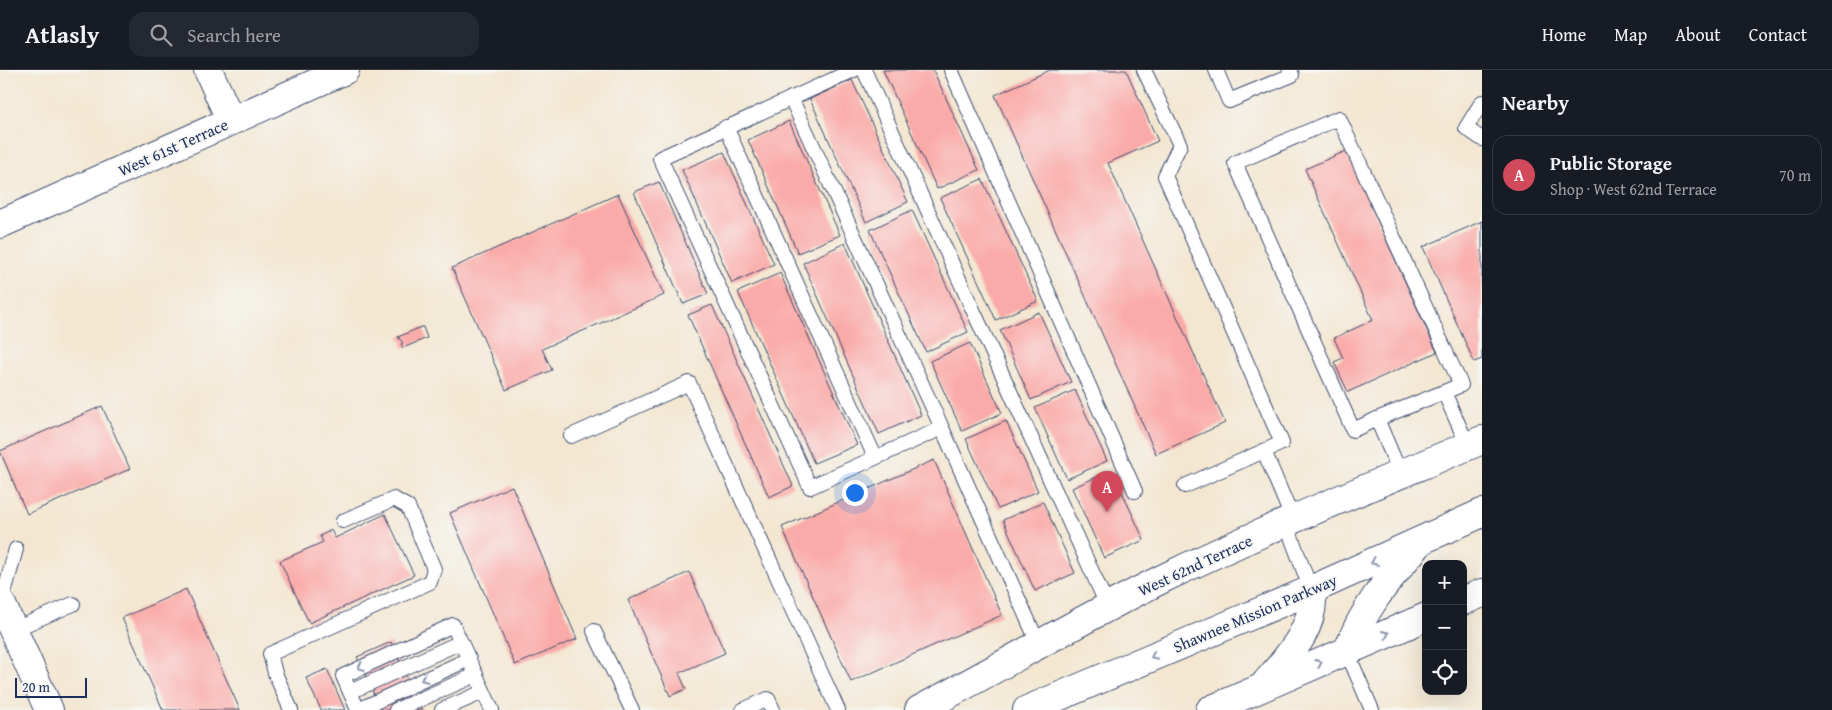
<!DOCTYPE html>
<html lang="en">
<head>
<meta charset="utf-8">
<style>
  body { margin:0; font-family:"Gentium Book Plus",serif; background:#242831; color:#f1f3f6 }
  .controls { position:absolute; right:15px; bottom:15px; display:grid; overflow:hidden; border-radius:10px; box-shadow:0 5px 20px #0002 }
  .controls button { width:45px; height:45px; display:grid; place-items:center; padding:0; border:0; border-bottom:1px solid #363941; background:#171b24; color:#f1f3f6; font:25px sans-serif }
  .scale { position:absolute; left:15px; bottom:12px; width:72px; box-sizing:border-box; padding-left:5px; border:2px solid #1b2f5e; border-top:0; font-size:14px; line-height:18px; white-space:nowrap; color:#1b2f5e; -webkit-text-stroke:4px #f6f6f2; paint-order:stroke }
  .you { position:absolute; left:854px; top:422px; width:18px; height:18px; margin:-12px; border:4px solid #fff; border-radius:50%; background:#1a73e8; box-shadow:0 0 0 8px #1a73e833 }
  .badge { display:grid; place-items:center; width:32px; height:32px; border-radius:50%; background:#d1495b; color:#fff; font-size:16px; font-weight:700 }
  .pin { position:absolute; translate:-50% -41px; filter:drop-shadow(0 1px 2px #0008) }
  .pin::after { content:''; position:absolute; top:26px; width:18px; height:15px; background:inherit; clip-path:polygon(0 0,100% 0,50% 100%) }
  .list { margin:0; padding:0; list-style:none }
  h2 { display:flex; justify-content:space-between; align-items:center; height:65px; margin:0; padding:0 20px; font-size:21px }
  h2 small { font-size:16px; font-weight:400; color:#9ea1a6 }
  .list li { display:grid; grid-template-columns:32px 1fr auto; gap:15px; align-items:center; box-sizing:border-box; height:80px; margin:0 10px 10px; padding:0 10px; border:1px solid #363941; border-radius:15px }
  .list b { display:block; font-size:19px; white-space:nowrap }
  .list p { margin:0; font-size:16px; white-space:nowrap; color:#9ea1a6 }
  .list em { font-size:16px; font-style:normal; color:#9ea1a6 }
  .icon { flex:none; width:28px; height:28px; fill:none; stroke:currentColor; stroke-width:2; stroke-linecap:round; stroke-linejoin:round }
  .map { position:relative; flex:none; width:1482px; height:640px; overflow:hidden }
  header { display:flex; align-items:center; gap:30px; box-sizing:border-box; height:70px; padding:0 25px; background:#171b24; border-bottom:1px solid #363941 }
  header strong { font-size:24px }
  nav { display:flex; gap:28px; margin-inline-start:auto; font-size:18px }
  .search { width:350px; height:45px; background:#242831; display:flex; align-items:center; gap:12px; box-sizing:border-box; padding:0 18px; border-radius:15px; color:#9ea1a6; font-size:19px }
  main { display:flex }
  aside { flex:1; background:#171b24 }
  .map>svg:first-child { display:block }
  .building { fill:#faaaa8 }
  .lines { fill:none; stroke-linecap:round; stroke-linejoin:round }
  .lane-casing { stroke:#3b4b6f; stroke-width:16 }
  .street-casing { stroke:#3b4b6f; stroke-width:30 }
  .highway-casing { stroke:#3b4b6f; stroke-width:30 }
  .lane { stroke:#fff; stroke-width:14 }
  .street { stroke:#fff; stroke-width:28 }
  .highway { stroke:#fff; stroke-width:28 }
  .oneway { stroke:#8d97ae }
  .labels { text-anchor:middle; stroke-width:4; stroke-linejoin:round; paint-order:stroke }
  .street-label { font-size:16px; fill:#1b2f5e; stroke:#f6f6f2 }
</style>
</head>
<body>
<header>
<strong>Atlasly</strong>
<div class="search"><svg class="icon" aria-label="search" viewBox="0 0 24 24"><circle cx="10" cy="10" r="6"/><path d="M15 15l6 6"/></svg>Search here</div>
<nav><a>Home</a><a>Map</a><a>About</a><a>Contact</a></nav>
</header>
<main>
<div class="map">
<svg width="1482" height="640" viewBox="0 0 1482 640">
  <rect width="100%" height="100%" fill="#f6f6f2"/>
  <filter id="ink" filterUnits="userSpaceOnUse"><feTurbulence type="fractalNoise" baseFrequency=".02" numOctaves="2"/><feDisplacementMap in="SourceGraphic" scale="10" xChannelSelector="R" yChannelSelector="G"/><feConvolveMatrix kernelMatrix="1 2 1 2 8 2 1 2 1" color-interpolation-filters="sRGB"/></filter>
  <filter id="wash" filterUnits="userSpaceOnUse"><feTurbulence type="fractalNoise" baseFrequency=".0096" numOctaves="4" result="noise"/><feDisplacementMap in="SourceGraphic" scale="20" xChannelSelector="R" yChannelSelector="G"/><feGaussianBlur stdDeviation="1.12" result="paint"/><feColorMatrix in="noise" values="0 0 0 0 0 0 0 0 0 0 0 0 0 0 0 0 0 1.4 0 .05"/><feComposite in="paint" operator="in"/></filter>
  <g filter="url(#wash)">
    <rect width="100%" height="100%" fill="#f3e7d2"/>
    <g id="blocks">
      <g class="building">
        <path d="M883,0H933L979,100L937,119Z"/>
        <path d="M1050,0H1126L1158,71L1108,93L1225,353L1156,384L995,25Z"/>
        <path d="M852,10L908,132L866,152L810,29Z"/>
        <path d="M789,51L840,165L798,183L748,70Z"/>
        <path d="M1346,81L1437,282L1348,322L1334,292L1343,288L1334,268L1373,250L1305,99Z"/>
        <path d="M724,82L774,194L732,213L682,100Z"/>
        <path d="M982,109L1038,231L996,250L940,128Z"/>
        <path d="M659,112L708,224L683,234L634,122Z"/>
        <path d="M618,124L664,225L542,279L552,300L506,320L452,198Z"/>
        <path d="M912,140L968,262L926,282L870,160Z"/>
        <path d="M1482,151V289L1474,292L1423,177Z"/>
        <path d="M845,173L921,345L879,364L803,193Z"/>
        <path d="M780,203L857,375L814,393L738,222Z"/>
        <path d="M712,235L793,416L769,427L688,245Z"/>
        <path d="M1039,242L1071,312L1031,330L1000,260Z"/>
        <path d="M421,257H423L427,268L403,278L401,274L403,273L398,267Z"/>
        <path d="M970,273L1002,343L962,361L930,291Z"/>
        <path d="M1075,320L1107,391L1067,409L1035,338Z"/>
        <path d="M102,336L130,399L27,444L0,381Z"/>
        <path d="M1006,351L1038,421L998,439L966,369Z"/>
        <path d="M934,390L1002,545L851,612L782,457Z"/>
        <path d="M1112,400L1144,470L1104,488L1072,418Z"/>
        <path d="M512,416L577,569L515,595L450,443Z"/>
        <path d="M1043,432L1075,503L1035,521L1003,450Z"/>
        <path d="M385,444L414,505L309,553L280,491L323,472L320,466L331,460L335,468Z"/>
        <path d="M689,502L725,583L679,603L686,619L670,626L628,530Z"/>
        <path d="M186,519L240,640H163L122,548Z"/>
        <path d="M391,572L422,640H381L357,587Z"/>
        <path d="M327,599L345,640H321L306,608Z"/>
      </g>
    </g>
  </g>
  <g filter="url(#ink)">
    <use href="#blocks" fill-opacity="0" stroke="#3b4b6f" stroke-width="1"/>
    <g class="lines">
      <defs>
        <g id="lane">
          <path d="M854,0L660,88L810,417L942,358L1039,575"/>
          <path d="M864,0L1108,537"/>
          <path d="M951,0L1135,421"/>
          <path d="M1144,0L1180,75L1165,106L1282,373L1185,416"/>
          <path d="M1216,0L1229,31L1292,5L1290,0"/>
          <path d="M791,28L942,358"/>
          <path d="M1482,32L1466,58L1482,69"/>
          <path d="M726,57L875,387"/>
          <path d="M1377,349L1353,360L1235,93L1339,48L1461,315L1444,322"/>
          <path d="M571,366L689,313L838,640"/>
          <path d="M1264,381L1293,450"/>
          <path d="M1401,405L1377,349L1444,322L1468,376"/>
          <path d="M1286,453L1311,520"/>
          <path d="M0,538L16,479"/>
          <path d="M13,560L73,534"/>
          <path d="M594,561L632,640"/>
          <path d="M1347,582L1372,640"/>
          <path d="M350,622L461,572"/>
          <path d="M291,640L275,603L270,584L430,512L434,499L408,437L394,429L343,451"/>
          <path d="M358,640L343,606L453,555L492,640"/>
          <path d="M358,640L469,589"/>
          <path d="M396,640L476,605"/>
          <path d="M442,640L483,622"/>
          <path d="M743,640L768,629L773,640"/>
        </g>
        <g id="street">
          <path d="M208,0L231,51"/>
          <path d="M0,154L345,0"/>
          <path d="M2,535L49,640"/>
          <path d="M919,640C1000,597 1080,550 1162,509C1267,458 1375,415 1482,370"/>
        </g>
        <g id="highway">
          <path d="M1463,531L1482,523"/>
          <path d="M1347,582C1364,537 1387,511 1417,476"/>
          <path d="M1265,614C1287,588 1318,556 1311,520"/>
          <path d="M1027,640L1311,520L1482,443"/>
          <path d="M1210,640L1426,547"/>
        </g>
      </defs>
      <use href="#lane" class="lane-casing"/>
      <use href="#street" class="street-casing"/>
      <use href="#highway" class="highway-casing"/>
      <use href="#lane" class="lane"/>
      <use href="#street" class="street"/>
      <use href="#highway" class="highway"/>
    </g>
    <defs><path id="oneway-chevron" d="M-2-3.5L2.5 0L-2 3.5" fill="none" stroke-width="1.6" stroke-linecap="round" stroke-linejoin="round" transform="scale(1.25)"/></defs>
    <g class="oneway">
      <use href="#oneway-chevron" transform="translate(1374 492) rotate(156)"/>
      <use href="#oneway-chevron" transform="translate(1386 564) rotate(-24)"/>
      <use href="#oneway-chevron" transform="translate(1154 586) rotate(157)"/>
      <use href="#oneway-chevron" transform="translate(1319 593) rotate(-23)"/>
      <use href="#oneway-chevron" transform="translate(361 597) rotate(155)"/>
      <use href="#oneway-chevron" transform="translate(424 609) rotate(156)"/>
    </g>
  </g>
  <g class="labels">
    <g class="street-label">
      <text transform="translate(173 77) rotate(-24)" y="6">West 61st Terrace</text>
      <text transform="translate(1195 495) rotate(-25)" y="6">West 62nd Terrace</text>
      <text transform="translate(1255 543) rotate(-23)" y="6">Shawnee Mission Parkway</text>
    </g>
  </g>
</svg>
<div class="controls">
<button>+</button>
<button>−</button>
<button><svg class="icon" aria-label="locate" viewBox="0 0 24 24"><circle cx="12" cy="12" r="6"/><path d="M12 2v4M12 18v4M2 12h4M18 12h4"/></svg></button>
</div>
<div class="scale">20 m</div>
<div class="you"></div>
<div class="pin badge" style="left:1107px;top:442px">A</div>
</div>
<aside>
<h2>Nearby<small></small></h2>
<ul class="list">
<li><span class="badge">A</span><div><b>Public Storage</b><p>Shop · West 62nd Terrace</p></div><em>70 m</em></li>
</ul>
</aside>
</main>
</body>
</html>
